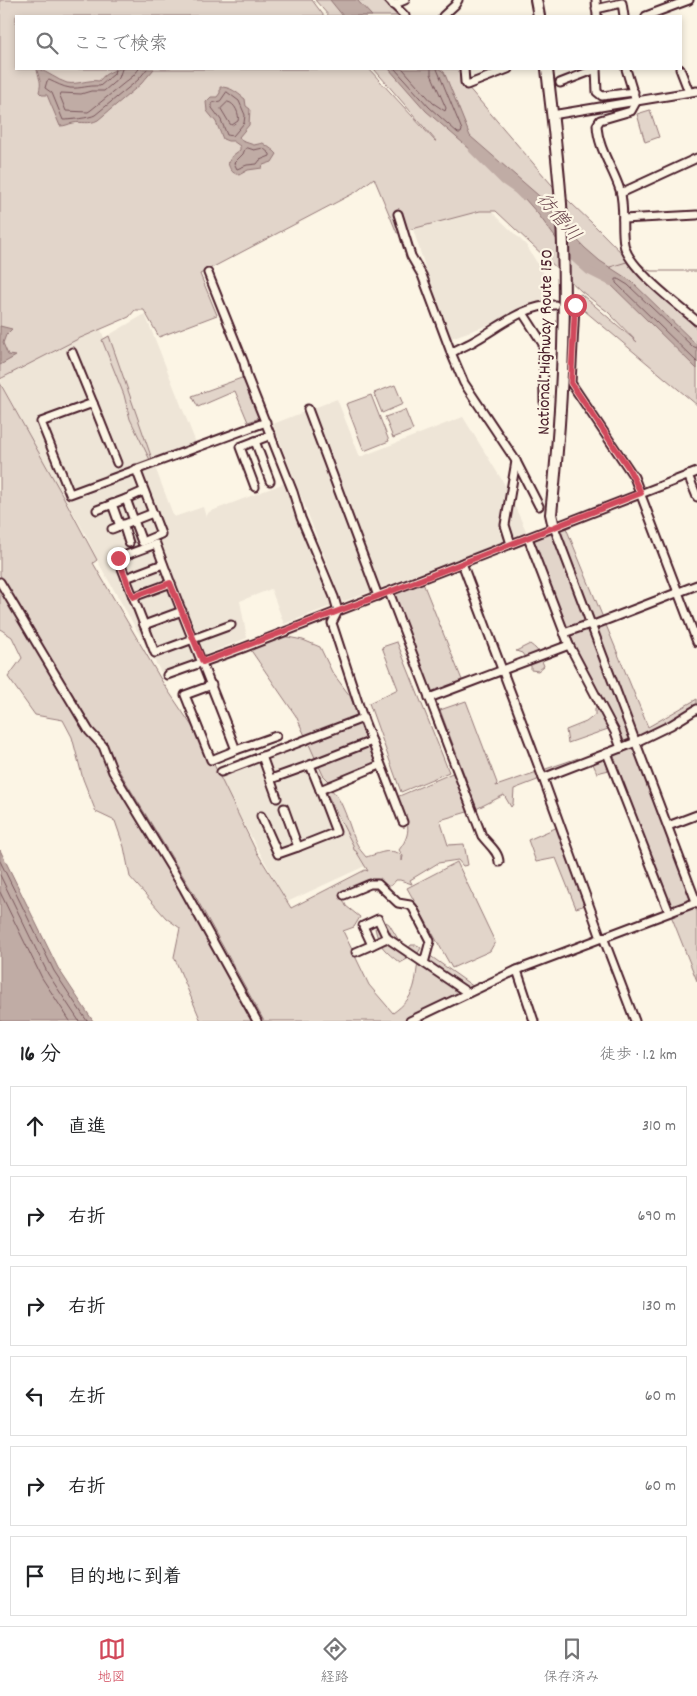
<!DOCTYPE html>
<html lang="ja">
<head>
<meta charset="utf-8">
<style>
  body { margin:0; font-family:Dekko,"Klee One",sans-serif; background:#f2f2f2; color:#202124 }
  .stop { position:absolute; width:15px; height:15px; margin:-11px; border:4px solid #d1495b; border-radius:50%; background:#fff }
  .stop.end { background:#d1495b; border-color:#fff; box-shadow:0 1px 5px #0008 }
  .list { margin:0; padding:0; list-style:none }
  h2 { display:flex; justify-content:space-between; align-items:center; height:65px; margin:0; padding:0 20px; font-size:21px }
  h2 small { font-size:16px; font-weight:400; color:#757577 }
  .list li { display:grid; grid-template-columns:32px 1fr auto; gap:15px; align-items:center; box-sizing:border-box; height:80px; margin:0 10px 10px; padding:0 10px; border:1px solid #e0e0e0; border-radius:0px }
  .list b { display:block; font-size:19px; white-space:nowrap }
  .list em { font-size:16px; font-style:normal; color:#757577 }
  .icon { flex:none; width:28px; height:28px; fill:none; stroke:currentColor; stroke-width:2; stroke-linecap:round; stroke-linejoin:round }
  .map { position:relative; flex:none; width:697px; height:1021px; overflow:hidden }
  .search { position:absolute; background:#fff; box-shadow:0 2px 8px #0003; left:15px; right:15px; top:15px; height:55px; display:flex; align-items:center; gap:12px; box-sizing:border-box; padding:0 18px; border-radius:0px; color:#757577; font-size:19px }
  .sheet { height:605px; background:#fff }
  nav { display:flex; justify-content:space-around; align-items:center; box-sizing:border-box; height:70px; border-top:1px solid #e0e0e0; background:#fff; font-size:14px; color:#757577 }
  nav a { display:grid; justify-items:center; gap:2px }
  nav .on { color:#d1495b }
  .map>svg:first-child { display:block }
  .built { fill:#eee5d7 }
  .green { fill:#e2d5ca; stroke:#967a7a }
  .water { fill:#c0aca5; stroke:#917474 }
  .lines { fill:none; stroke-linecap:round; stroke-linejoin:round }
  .shore { stroke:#79575c; stroke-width:1 }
  .stream { stroke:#917474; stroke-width:1 }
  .river { stroke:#c0aca5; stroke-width:8 }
  .minor-casing { stroke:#4a1f2b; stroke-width:11 }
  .highway-casing { stroke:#4a1f2b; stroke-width:14 }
  .minor { stroke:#fcf5e5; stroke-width:7 }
  .highway { stroke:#fcf5e5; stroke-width:10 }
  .route { stroke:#d1495b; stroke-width:6 }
  .labels { text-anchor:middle; stroke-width:4.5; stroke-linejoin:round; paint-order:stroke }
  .street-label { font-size:18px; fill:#4a1f2b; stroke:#fcf5e5 }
  .water-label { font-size:19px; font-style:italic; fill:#6d4950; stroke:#fcf5e5 }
</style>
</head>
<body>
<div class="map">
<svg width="697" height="1021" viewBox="0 0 697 1021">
  <rect width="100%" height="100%" fill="#fcf5e5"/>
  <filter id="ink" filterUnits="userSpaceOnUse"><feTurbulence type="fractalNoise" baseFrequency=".02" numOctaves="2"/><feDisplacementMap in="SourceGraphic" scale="10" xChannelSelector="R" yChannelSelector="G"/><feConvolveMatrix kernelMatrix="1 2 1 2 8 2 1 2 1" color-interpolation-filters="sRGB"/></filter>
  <g filter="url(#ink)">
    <g class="built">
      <path d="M487,207L526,245L544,274L546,302L513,311V314L497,322L448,339L413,229Z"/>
      <path d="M145,314L196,443L60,492L0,381L27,361L100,327L104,338Z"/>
      <path d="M337,399L360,457L463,417L505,485L527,533L342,602L273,424Z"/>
      <path d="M155,467L174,517L203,507L206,517L209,512L285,483L331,606L284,624L271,589L240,601L247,638L161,672L98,562L88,539L66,500Z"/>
      <path d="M360,722L376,765L324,785L365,866L287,902L218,777Z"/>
    </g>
    <g class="green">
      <path d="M0,0H312L324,16H16V69H369L435,141H436L374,69H464L467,86L551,184L592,223L697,329V405L579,306L574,297L581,294L637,342L608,312L581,291L496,211H480L397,233L374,178L356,192L200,274L217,315L159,337L144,310H135L129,317L78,339L0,379Z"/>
      <path d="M315,0H390L405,16H329Z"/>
      <path d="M650,110L659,137L645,142L637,114Z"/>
      <path d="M109,336L152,459L150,460L130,419L124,395L102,340Z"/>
      <path d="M247,376L263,417L248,422L235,391L198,407L192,396Z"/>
      <path d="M0,383L63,496L97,560L93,563L163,683L204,744L256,851L291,908L365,870L368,871L356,851L354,850L353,845L327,794L330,788C349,805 349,841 366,857C379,854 389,847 402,855V861L403,856L399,850C415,829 406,819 397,797L457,771L468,798L472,795L440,710L466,701L497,783L496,786L578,758L579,764L514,789L513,804L511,807L504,795L474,810L440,820L448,845L464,844L468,865L463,866L458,860L438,863L410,880L412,884L400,880H396L392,885L387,887L380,881L381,878L376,881L392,898L367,886L343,899L346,906L360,917L354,927L343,931L369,985L393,1013C415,997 415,986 418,960L429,955L474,987L402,1021H264L194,894L0,575Z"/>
      <path d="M395,385L403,404L382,413L374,393Z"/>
      <path d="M371,395L389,441L364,451L346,404Z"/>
      <path d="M405,410L413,430L393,438L385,417Z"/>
      <path d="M564,523L648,727L697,699V707L636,743L697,912V981L613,769L597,773L591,759L621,748L611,728L568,743L566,730L586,722L595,715V709L601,707L570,644L528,538Z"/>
      <path d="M0,581L211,938L257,1021H201L174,957L180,928L166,918L130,877L124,847L115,821L96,812L83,779L72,737L63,720L35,715L8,677L22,658L12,637L0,629Z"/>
      <path d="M423,583L464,685L433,697L390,595Z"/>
      <path d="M277,635L303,640L320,647L332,672L350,696L376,759L372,766L330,782L323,775L296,716L250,649L259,641Z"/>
      <path d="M397,642L449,772L401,792L369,703L398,689L382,647Z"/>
      <path d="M530,644C541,652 539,654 544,666L538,671L531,670V666L522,653L516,651Z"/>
      <path d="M560,826L589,904L576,908L556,858L536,862L528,840Z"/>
      <path d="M457,862L495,942L490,951L452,968L407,888Z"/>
      <path d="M386,922L389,924L398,939L408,949L411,945H417L421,948L418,953L400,963C385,951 379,947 375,928L385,931Z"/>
    </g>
    <g class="water">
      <path d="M330,0H357L372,16H343Z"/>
      <path d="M38,69C48,72 57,80 67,83C78,85 88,79 99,81C112,64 134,69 154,69L141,84L98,120C89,125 82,121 73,123C68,124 66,126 60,126L47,95H42L39,92C42,81 39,80 37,70Z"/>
      <path d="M389,69H439L444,72L470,136L546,202L561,223L585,248L600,261L631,281L697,345V369L604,278L563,248L538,214L517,190L426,111Z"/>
      <path d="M220,87C231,87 236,92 245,99L246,106L250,109L249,125L239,137L242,141L254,145L263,143L274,151L277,154L272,162L263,165L262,168L248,170L239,175C232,173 230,170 228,163L232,156L240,150V146L233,141H228L223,139L216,122L207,111L206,102L211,97H217L220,93Z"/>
      <path d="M0,326L12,329L6,335L3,343L8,355L16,356L0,365Z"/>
      <path d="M0,850L58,968L93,1021H0Z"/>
    </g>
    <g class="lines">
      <g class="shore">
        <path d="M115,69L114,74L100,86C88,85 81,89 70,88C63,87 56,83 49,80L47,81L45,88L52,93L63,120C69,120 90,118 95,115L138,80L147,69"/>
        <path d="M122,69L119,78L104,91H91L81,94L61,93L60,96L66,111L88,112L91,110L133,76L139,69"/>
        <path d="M395,69L429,107L458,133H461L462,130L437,69"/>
        <path d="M403,69L433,103L445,111L446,108L431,74V69"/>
        <path d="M227,92L239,101L245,115L244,123L233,136L227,135L221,120L212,108V103L220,101Z"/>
        <path d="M228,102C235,103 240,115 238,121L232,125L230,124L221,109Z"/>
        <path d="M248,148L254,150L263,148L270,154V156L260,160L257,164L247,165L237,169L234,163L243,154L245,149Z"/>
        <path d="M697,348L692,346L628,285L618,279H616V283L697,362"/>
        <path d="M0,861L54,971L87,1021"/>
        <path d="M0,875L48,974L79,1021"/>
        <path d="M0,892L42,978L70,1021"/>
      </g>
      <g class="stream">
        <path d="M636,260L648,270L651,271H697"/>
        <path d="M610,267L630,261"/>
      </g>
      <g class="river">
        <path d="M473,150L504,181L517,190L523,196"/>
        <path d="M562,247L589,271L611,282"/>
      </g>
      <defs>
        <g id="minor">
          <path d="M389,0L405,16"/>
          <path d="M596,0L597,16"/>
          <path d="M393,5L405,0"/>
          <path d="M596,9L622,3L624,16"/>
          <path d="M443,16L455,5L458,0"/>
          <path d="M646,16L689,0"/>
          <path d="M464,69L465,82L467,85L508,69"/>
          <path d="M596,69L597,92L602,96L634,92"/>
          <path d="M626,69L636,102L631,111L600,120L597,125C598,149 613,168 620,190C625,208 621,226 624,244C627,267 678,305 697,321"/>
          <path d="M680,69L689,92"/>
          <path d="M560,83L596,69"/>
          <path d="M552,115L697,91"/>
          <path d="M621,193L697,158"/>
          <path d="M398,214L411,256L422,275L452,355L464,383L516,461L539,506"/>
          <path d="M623,219L697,215"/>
          <path d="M208,273L244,363L247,376L293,492L301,518L334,597L338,611L332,623L363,718L403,822"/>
          <path d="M569,305H575L571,383L634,477L697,642"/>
          <path d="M523,313L543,344L544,402"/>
          <path d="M72,352L93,403L41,422L70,494L266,422"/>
          <path d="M451,353C459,348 468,345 476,340C501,326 524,305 555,305"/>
          <path d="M93,403L117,463"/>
          <path d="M308,409L378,596"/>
          <path d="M255,441L270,481"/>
          <path d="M136,469L161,534L142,542L126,499L144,491"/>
          <path d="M688,475L697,497"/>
          <path d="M255,487L240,447L271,435"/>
          <path d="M112,504L120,526"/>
          <path d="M97,510L126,499"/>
          <path d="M123,524L129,543"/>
          <path d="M554,527L697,904"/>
          <path d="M112,529L153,513"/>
          <path d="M528,538L569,645L615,732L621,748"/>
          <path d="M511,544L505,525L516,461"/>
          <path d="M462,563L543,778L601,938"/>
          <path d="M126,578L163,564"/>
          <path d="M0,582L89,731L103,746L113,772L184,889L257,1021"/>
          <path d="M389,592L482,836C488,844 499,852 499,862"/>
          <path d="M133,597L171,583"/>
          <path d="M144,625L182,611"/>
          <path d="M231,625L155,653L118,558L156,544C181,613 210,681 236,750L276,736"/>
          <path d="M591,626L697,585"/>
          <path d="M564,633L590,624"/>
          <path d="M167,675L243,648L697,472"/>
          <path d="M212,685L185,695L211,760L236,750"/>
          <path d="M429,698L569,645"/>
          <path d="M607,753L669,912"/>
          <path d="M262,756L277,798"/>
          <path d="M310,765L372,741"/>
          <path d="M221,772L363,718"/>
          <path d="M543,778L636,742L671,725L697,709"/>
          <path d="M271,779L310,765L320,790L380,765"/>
          <path d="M261,816L278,854L298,847L284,808"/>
          <path d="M668,826L697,815"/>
          <path d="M298,847L336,832L320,790"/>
          <path d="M344,895L370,884H378L398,903L410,905L413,908L430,941L424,963"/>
          <path d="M603,937L635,1021"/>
          <path d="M387,938L372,945L363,926L378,919L387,938L468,993"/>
          <path d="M356,952L372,945"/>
          <path d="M517,970L534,1021"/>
          <path d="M410,1021L517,970L697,902"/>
        </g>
        <g id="highway">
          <path d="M536,0L539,16"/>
          <path d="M547,69C552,114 558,159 561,204C568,308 562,411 551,514L554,527"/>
        </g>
      </defs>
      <use href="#minor" class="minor-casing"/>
      <use href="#highway" class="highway-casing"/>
      <use href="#minor" class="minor"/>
      <use href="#highway" class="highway"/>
    </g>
  </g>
  <g class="lines" filter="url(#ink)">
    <path class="route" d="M118,558L133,597L170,583L203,662L389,592L641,493L628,467L571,383L575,305"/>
  </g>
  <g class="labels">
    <g class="street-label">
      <text transform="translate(544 342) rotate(-89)" y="6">National Highway Route 150</text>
    </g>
    <g class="water-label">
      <text transform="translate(560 216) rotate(50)" y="7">彷僧川</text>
    </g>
  </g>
</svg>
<div class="stop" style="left:575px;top:305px"></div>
<div class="stop end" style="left:118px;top:558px"></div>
<div class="search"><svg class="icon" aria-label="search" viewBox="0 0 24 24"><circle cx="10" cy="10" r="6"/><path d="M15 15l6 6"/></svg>ここで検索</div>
</div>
<section class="sheet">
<h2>16 分<small>徒歩 · 1.2 km</small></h2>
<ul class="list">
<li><svg class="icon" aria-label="ahead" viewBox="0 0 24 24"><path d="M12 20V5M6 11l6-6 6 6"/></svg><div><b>直進</b></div><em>310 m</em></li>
<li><svg class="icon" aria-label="right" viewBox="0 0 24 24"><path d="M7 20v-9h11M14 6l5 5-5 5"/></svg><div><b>右折</b></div><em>690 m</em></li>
<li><svg class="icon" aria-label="right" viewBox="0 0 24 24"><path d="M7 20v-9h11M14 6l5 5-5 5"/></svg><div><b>右折</b></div><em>130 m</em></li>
<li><svg class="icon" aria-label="left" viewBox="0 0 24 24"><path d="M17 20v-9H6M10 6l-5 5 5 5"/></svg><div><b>左折</b></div><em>60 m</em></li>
<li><svg class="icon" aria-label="right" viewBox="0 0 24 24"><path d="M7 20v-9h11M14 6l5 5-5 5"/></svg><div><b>右折</b></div><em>60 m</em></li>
<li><svg class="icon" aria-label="arrive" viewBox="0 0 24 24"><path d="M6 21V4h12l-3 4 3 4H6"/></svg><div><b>目的地に到着</b></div></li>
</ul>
</section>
<nav>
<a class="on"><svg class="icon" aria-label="map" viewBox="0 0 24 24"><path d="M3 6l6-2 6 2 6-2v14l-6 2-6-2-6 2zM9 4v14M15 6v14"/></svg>地図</a>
<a><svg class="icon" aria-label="directions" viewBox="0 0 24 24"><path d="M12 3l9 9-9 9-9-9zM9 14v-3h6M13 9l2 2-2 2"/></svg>経路</a>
<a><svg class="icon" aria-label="saved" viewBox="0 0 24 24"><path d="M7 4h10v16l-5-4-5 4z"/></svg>保存済み</a>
</nav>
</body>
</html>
